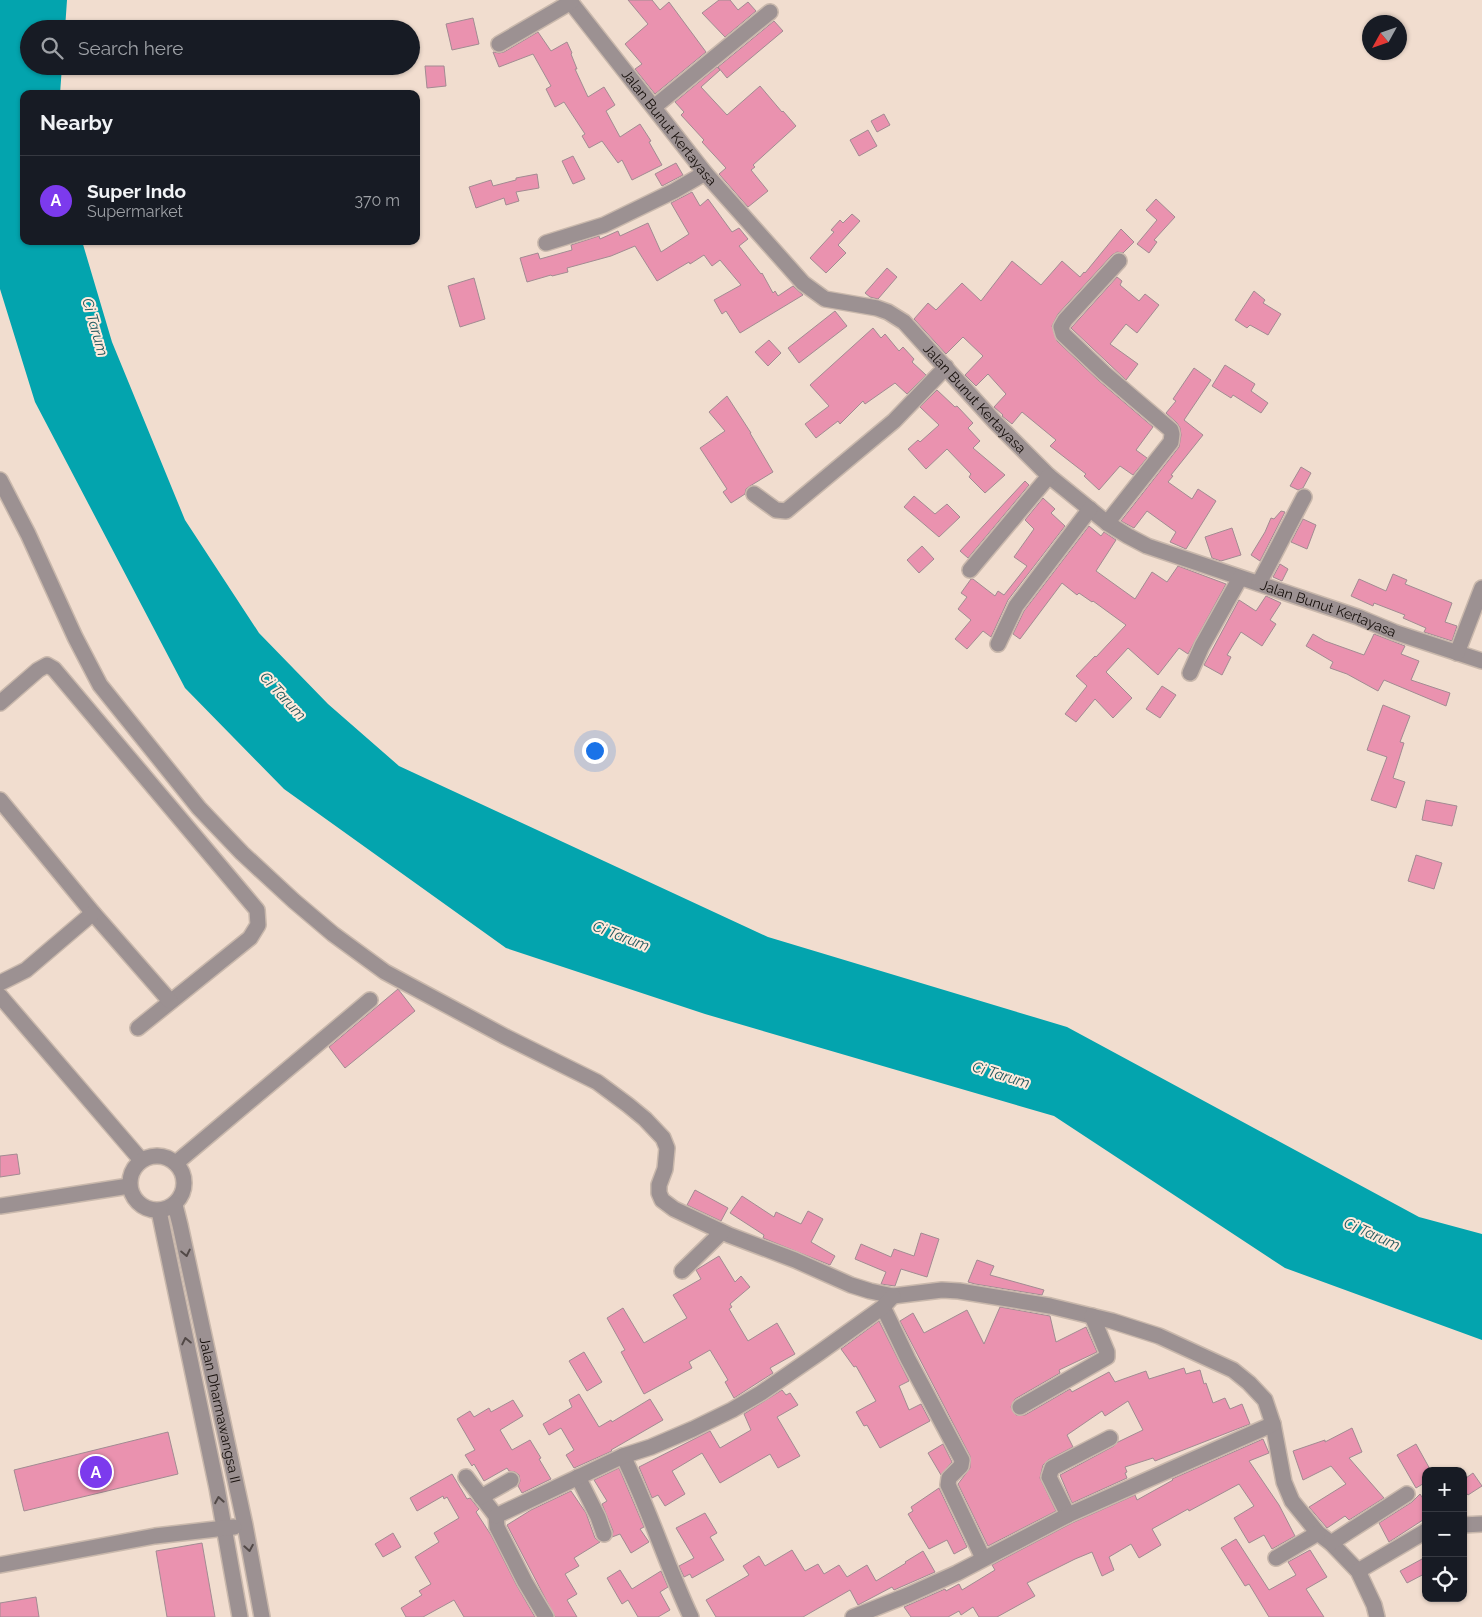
<!DOCTYPE html>
<html lang="en">
<head>
<meta charset="utf-8">
<style>
  body { margin:0; font-family:Raleway,sans-serif; background:#242831; color:#f1f3f6 }
  .controls { position:absolute; right:15px; bottom:15px; display:grid; overflow:hidden; border-radius:10px; box-shadow:0 1px 4px #0004 }
  .controls button { width:45px; height:45px; display:grid; place-items:center; padding:0; border:0; border-bottom:1px solid #363941; background:#171b24; color:#f1f3f6; font:25px sans-serif }
  .compass { position:absolute; left:1362px; top:15px; width:45px; height:45px; border-radius:50%; background:#171b24; box-shadow:0 1px 4px #0004; rotate:230deg }
  .you { position:absolute; left:594px; top:750px; width:18px; height:18px; margin:-12px; border:4px solid #fff; border-radius:50%; background:#1a73e8; box-shadow:0 0 0 8px #1a73e833 }
  .badge { display:grid; place-items:center; width:32px; height:32px; border-radius:50%; background:#7c3aed; color:#fff; font-size:16px; font-weight:700 }
  .pin { position:absolute; translate:-50% -50%; border:2px solid #fff; box-shadow:0 1px 5px #0006 }
  .list { margin:0; padding:0; list-style:none }
  h2 { display:flex; justify-content:space-between; align-items:center; height:65px; margin:0; padding:0 20px; font-size:21px }
  h2 small { font-size:16px; font-weight:400; color:#9ea1a6 }
  .list li { display:grid; grid-template-columns:32px 1fr auto; gap:15px; align-items:center; box-sizing:border-box; height:90px; padding:0 20px; border-top:1px solid #363941 }
  .list b { display:block; font-size:19px; white-space:nowrap }
  .list p { margin:0; font-size:16px; white-space:nowrap; color:#9ea1a6 }
  .list em { font-size:16px; font-style:normal; color:#9ea1a6 }
  .icon { flex:none; width:28px; height:28px; fill:none; stroke:currentColor; stroke-width:2; stroke-linecap:round; stroke-linejoin:round }
  .map { position:relative; flex:none; width:1482px; height:1617px; overflow:hidden }
  .search { position:absolute; background:#171b24; box-shadow:0 1px 4px #0004; left:20px; top:20px; width:400px; height:55px; display:flex; align-items:center; gap:12px; box-sizing:border-box; padding:0 18px; border-radius:28px; color:#9ea1a6; font-size:19px }
  .panel { position:absolute; background:#171b24; box-shadow:0 1px 4px #0004; left:20px; top:90px; width:400px; height:155px; border-radius:10px }
  .map>svg:first-child { display:block }
  .water { fill:#03a4ae }
  .building { fill:#ea92af; stroke:#a28b92 }
  .lines { fill:none; stroke-linecap:round; stroke-linejoin:round }
  .minor-casing { stroke:#c9b8ac; stroke-width:18 }
  .minor { stroke:#9c9192; stroke-width:15 }
  .oneway { stroke:#524947 }
  .labels { text-anchor:middle; stroke-width:4; stroke-linejoin:round; paint-order:stroke }
  .street-label { font-size:14px; fill:#150e0a; stroke:#ffeadc }
  .water-label { font-size:15px; font-style:italic; fill:#255a5f; stroke:#ffeadc }
</style>
</head>
<body>
<div class="map">
<svg width="1482" height="1617" viewBox="0 0 1482 1617">
  <rect width="100%" height="100%" fill="#f1ddcf"/>
  <path class="water" d="M0,0H67L65,29H29V66H62L60,94H24V241H82L112,342L185,520L259,633L328,704L399,766L768,937L1067,1027L1419,1217L1482,1234V1340L1285,1268L1054,1116L705,1014L506,948L284,789L185,688L35,402L0,289Z"/>
  <g class="building">
    <path d="M628,0H652L660,10L669,2L706,52L655,94L635,69L642,64L625,44L648,24Z"/>
    <path d="M719,0H730L738,10L748,2L756,11L725,37L702,13Z"/>
    <path d="M473,18L479,44L452,50L446,24Z"/>
    <path d="M774,21L783,31L727,78L718,67Z"/>
    <path d="M538,32L551,51L567,42L572,53L571,54L577,69H575L588,97L604,87L615,105L606,111L620,137L640,124L651,141L649,142L662,165L632,180L622,160L618,163L602,141L589,148L582,136L585,134L564,102L555,107L546,89L551,86L533,54L499,67L493,52L499,53L504,52Z"/>
    <path d="M425,66H444L446,86L427,88Z"/>
    <path d="M717,67L720,70L701,87L727,115L760,86L782,112L783,111L796,126L753,165L755,167L751,170L768,191L748,207L719,174L726,168L702,142L704,140L681,115L684,112L675,102Z"/>
    <path d="M884,114L890,125L877,132L871,121Z"/>
    <path d="M868,130L877,146L859,156L850,140Z"/>
    <path d="M573,156L585,179L573,184L562,161Z"/>
    <path d="M676,163L683,175L662,186L655,174Z"/>
    <path d="M537,174L539,188L516,192L519,201L506,205L504,198L476,208L469,187L491,180L493,186L516,180V178Z"/>
    <path d="M692,192L700,206L708,199L732,232L739,228L748,239L739,246L761,274L762,273L773,293L775,291L778,296L793,286L803,295L740,333L726,311L722,314L714,300L741,285L720,260L712,266L704,255L690,264L689,262L657,281L635,246L611,256L567,268L568,272L552,276L551,275L527,282L520,258L538,253L540,259L572,250L571,245L599,236L600,239L618,231L620,236L648,223L661,252L689,234L671,203Z"/>
    <path d="M1156,199L1175,217L1154,240L1157,242L1149,253L1137,244L1157,220L1146,210Z"/>
    <path d="M852,214L860,221L838,245L846,253L826,273L810,258L834,232L831,230L840,220L843,223Z"/>
    <path d="M1121,229L1134,242L1123,253L1117,252L1112,255L1058,314L1052,326L1057,341L1098,380L1153,427L1136,450L1147,458L1133,475L1120,466L1099,490L1084,476L1086,474L1050,446L1056,440L1022,412L1012,424L1002,416L1003,415L994,407L1006,394L988,374L976,386L965,375L983,356L963,337L946,354L914,319L928,303L936,310L962,283L981,301L1012,261L1041,285L1062,261L1080,277L1084,272L1085,273Z"/>
    <path d="M887,268L897,277L878,299L870,297L865,293Z"/>
    <path d="M1117,277L1122,281L1120,285L1139,301L1145,294L1159,305L1137,333L1126,324L1110,344L1138,364L1126,380L1071,328Z"/>
    <path d="M474,278L485,319L460,327L448,286Z"/>
    <path d="M1254,291L1265,300L1263,303L1281,314L1268,335L1250,325L1247,328L1235,320Z"/>
    <path d="M835,311L847,326L799,363L788,348Z"/>
    <path d="M873,328L881,338L885,334L899,351L903,347L914,359L912,362L926,375L907,394L895,383L865,404L863,401L840,424L838,421L816,438L805,424L829,406L810,385Z"/>
    <path d="M769,340L781,353L768,366L755,352Z"/>
    <path d="M1225,365L1255,384L1251,391L1268,403L1261,413L1233,395L1231,398L1212,386Z"/>
    <path d="M1194,368L1211,380L1184,420L1203,435L1171,475L1173,476L1168,482L1192,499L1198,489L1216,501L1186,549L1170,542L1176,532L1147,511L1134,528L1121,521L1179,447L1181,435L1180,428L1177,423L1166,413L1176,401L1173,399Z"/>
    <path d="M937,390L955,407L957,406L973,423L968,428L980,441L973,448L1005,475L985,493L969,477L971,474L947,449L926,469L908,449L918,440L920,442L939,425L920,407Z"/>
    <path d="M727,396L751,433H750L773,472L750,486L746,489L745,494L731,503L723,492L727,489L700,448L725,431L709,412Z"/>
    <path d="M1301,467L1311,473L1303,488L1298,490L1290,486Z"/>
    <path d="M1025,481L1029,485L968,558L960,551Z"/>
    <path d="M914,496L935,514L947,504L960,517L939,537L904,507Z"/>
    <path d="M1043,498L1055,509L1051,513L1065,526L1008,600L991,637L983,631L967,649L955,639L971,620L958,609L967,597L961,593L971,579H973L995,596L998,591L1004,595L1027,566L1014,557L1034,529L1025,520Z"/>
    <path d="M1281,511L1285,512L1260,561L1251,555L1265,532L1271,518L1274,519Z"/>
    <path d="M1303,519L1316,525L1307,549L1291,542Z"/>
    <path d="M1089,526L1101,536L1104,532L1116,540L1096,571L1135,599L1152,572L1167,582L1178,566L1226,584L1188,654L1179,648L1158,675L1128,648L1106,672L1132,698L1113,718L1095,699L1076,722L1065,714L1087,686L1076,676L1095,656L1096,657L1126,625L1093,601L1092,602L1079,593L1077,595L1062,583L1020,639L1013,634L1024,611Z"/>
    <path d="M1232,528L1241,555L1221,561L1212,558L1205,537Z"/>
    <path d="M922,546L934,559L919,573L907,560Z"/>
    <path d="M1280,564L1288,569L1282,581L1273,577Z"/>
    <path d="M1393,574L1407,580L1405,584L1452,603L1445,622L1457,626L1452,641L1424,632L1426,628L1403,618L1405,615L1374,603L1373,606L1351,596L1359,579L1386,591Z"/>
    <path d="M1266,596L1281,603L1270,620L1276,624L1262,646L1241,632L1227,655L1231,657L1222,675L1204,665L1239,600L1256,611Z"/>
    <path d="M1313,634L1325,641L1364,655L1374,634L1405,646L1401,654L1419,661L1411,680L1450,693L1446,706L1384,680L1378,691L1347,674L1330,668L1333,662L1306,646Z"/>
    <path d="M1162,686L1176,695L1160,718L1146,709Z"/>
    <path d="M1383,705L1410,716L1400,742L1404,743L1393,778L1405,782L1396,808L1371,800L1387,757L1367,750Z"/>
    <path d="M1426,800L1457,806L1452,826L1422,820Z"/>
    <path d="M1416,855L1442,863L1434,889L1408,881Z"/>
    <path d="M398,989L415,1011L345,1068L329,1047Z"/>
    <path d="M17,1154L20,1174L0,1177V1156Z"/>
    <path d="M695,1190L728,1208L721,1221L687,1205Z"/>
    <path d="M742,1196L774,1217L776,1212L801,1224L808,1211L823,1219L811,1242L835,1256L830,1265L763,1238L764,1235L730,1213Z"/>
    <path d="M921,1233L939,1239L927,1277L901,1269L895,1286L881,1284L886,1272L855,1259L861,1244L891,1257L894,1249L914,1256Z"/>
    <path d="M719,1256L735,1282L741,1276L750,1287L730,1304L732,1307L729,1309L748,1341L777,1323L795,1354L770,1368L773,1373L734,1398L725,1382L728,1380L710,1350L689,1362L692,1368L644,1394L621,1352L625,1350L607,1318L623,1308L644,1343L687,1318L673,1295L701,1279L696,1270Z"/>
    <path d="M977,1260L994,1266L990,1275L1044,1290L1042,1295L975,1284L968,1282Z"/>
    <path d="M1000,1307L1050,1316L1056,1342L1086,1327L1097,1352L1059,1370L1060,1373L1015,1399L1011,1407L1016,1415H1025L1070,1389L1072,1392L1109,1372L1115,1382L1146,1371L1149,1379L1184,1368L1186,1374L1200,1370L1204,1384L1206,1383L1213,1403L1225,1398L1230,1409L1242,1404L1250,1424L1155,1461L1153,1458L1125,1467L1127,1472L1125,1473L1127,1478L1072,1503L1060,1475L1114,1446L1118,1442L1143,1430L1128,1401L1105,1416L1102,1411L1067,1435L1073,1447L1048,1460L1043,1465L1040,1478L1056,1511L988,1546L958,1484L970,1468V1456L900,1321L913,1313L924,1333L967,1310L984,1344Z"/>
    <path d="M879,1321L909,1381L899,1386L909,1410L921,1404L930,1421L880,1448L867,1425L864,1426L856,1412L876,1401L856,1366L854,1367L841,1349Z"/>
    <path d="M584,1352L602,1382L587,1391L569,1361Z"/>
    <path d="M782,1390L786,1395L790,1393L798,1405L777,1417L800,1456L778,1468L770,1454L720,1483L702,1453L672,1471L685,1494L665,1506L658,1495L652,1498L639,1467L710,1431L720,1448L751,1430L744,1414Z"/>
    <path d="M579,1394L599,1427L611,1420L612,1422L650,1399L663,1420L611,1450L612,1451L574,1468L566,1455L574,1450L561,1428L549,1435L543,1424L572,1407L569,1400Z"/>
    <path d="M513,1400L523,1416L500,1430L512,1450L530,1440L541,1458L539,1459L551,1479L522,1493L518,1486L520,1481L519,1475L515,1472L509,1471L507,1468L484,1481L474,1464L472,1466L465,1455L475,1450L457,1419L470,1411L474,1417L489,1408L491,1412Z"/>
    <path d="M1352,1428L1362,1452L1349,1458L1384,1498L1349,1520L1345,1516L1327,1528L1309,1507L1346,1484L1331,1466L1303,1480L1293,1451L1325,1440V1442Z"/>
    <path d="M168,1432L178,1474L24,1511L14,1470Z"/>
    <path d="M1263,1439L1269,1453L1249,1461L1279,1505L1295,1536L1272,1549L1264,1535L1249,1543L1234,1518L1254,1506L1239,1484L1189,1511L1188,1509L1152,1529L1161,1545L1139,1558L1131,1544L1109,1557L1114,1570L1102,1576L1092,1552L1075,1559L1027,1583L1035,1596L997,1617H979L973,1607L961,1615L959,1611L948,1617H911L904,1607L945,1589L946,1591L959,1584L962,1590L995,1570L992,1565L1072,1523L1135,1495L1137,1500L1173,1480L1172,1479Z"/>
    <path d="M943,1444L952,1462L941,1475L928,1453Z"/>
    <path d="M1416,1444L1431,1471H1426V1482L1416,1488L1397,1455Z"/>
    <path d="M619,1468L644,1527L640,1529L649,1542L631,1553L620,1534L612,1537L613,1531L602,1504L607,1501L594,1480Z"/>
    <path d="M1473,1473L1482,1486L1468,1495L1463,1489V1480Z"/>
    <path d="M452,1474L467,1499L470,1498L479,1509L476,1512L491,1535L517,1586L535,1617H464L454,1600L423,1617H406L401,1608L422,1595L419,1591L431,1584L415,1557L439,1542L434,1533L459,1518L447,1497L444,1499L443,1496L417,1511L410,1498Z"/>
    <path d="M939,1488L967,1547L954,1554L947,1540L929,1549L908,1514L913,1511L911,1507Z"/>
    <path d="M571,1491L586,1513L595,1538L600,1542L574,1558L579,1566L565,1574L577,1594L567,1600L577,1617H555L507,1525L531,1510Z"/>
    <path d="M1420,1494L1426,1503V1518L1389,1542L1379,1523L1412,1502Z"/>
    <path d="M705,1513L717,1533L710,1537L724,1560L692,1578L690,1574L684,1577L679,1566L694,1558L676,1528Z"/>
    <path d="M393,1533L401,1547L383,1557L375,1544Z"/>
    <path d="M1236,1539L1269,1590L1296,1575L1288,1562L1310,1550L1327,1577L1306,1589L1324,1617H1269L1249,1584L1245,1586L1221,1548Z"/>
    <path d="M202,1543L215,1617H167L156,1551Z"/>
    <path d="M792,1550L805,1571L818,1564L824,1574L839,1565L847,1577L867,1565L876,1581L906,1563L905,1562L923,1551L935,1572L894,1590L892,1587L858,1605L850,1590L803,1617H716L706,1600L749,1575L743,1566L759,1556L765,1566Z"/>
    <path d="M1422,1559L1426,1566V1573L1407,1583L1400,1571Z"/>
    <path d="M620,1570L632,1589L661,1571L668,1587L660,1592L670,1610L658,1617H638L628,1600L622,1604L607,1578Z"/>
    <path d="M36,1597L39,1617H0V1603Z"/>
  </g>
  <g class="lines">
    <defs>
      <g id="minor">
        <path id="s1" d="M569,0L705,173L803,283L825,299L877,308L888,312L904,322L995,422L1049,476L1107,523L1128,536L1147,546L1358,617L1394,632L1482,661"/>
        <path d="M499,44L571,2"/>
        <path d="M654,107L770,12"/>
        <path d="M546,243L604,225L674,191L705,173"/>
        <path d="M0,480L28,534L75,637L100,685L199,808L242,853L294,901L333,934L385,972L506,1037L597,1082L628,1105L645,1119L663,1138L667,1148L665,1169L659,1185V1193L662,1200L674,1209L729,1235L795,1260L851,1285L870,1291L893,1296L942,1290L959,1291L1050,1306L1112,1321L1159,1336L1233,1370L1249,1383L1265,1400L1273,1424L1284,1482L1292,1501L1318,1533L1331,1543L1358,1571L1374,1605L1377,1617"/>
        <path d="M754,494L776,510L786,511L894,421L946,367"/>
        <path d="M1107,523L1171,442L1172,434L1171,430L1104,373L1063,334L1061,327L1065,320L1119,261"/>
        <path d="M970,570L1049,476"/>
        <path d="M1259,583L1304,497"/>
        <path d="M998,644L1016,606L1090,509"/>
        <path d="M1457,653L1482,588"/>
        <path d="M1190,673L1202,646L1240,578"/>
        <path d="M0,703L38,670L47,665L54,669L257,910L258,925L250,938L138,1028"/>
        <path d="M0,800L93,913L170,1001"/>
        <path d="M0,983L26,970L93,913"/>
        <path d="M0,996L141,1160"/>
        <circle cx="157" cy="1183" r="27"/>
        <path d="M176,1163L370,1000"/>
        <path id="s2" d="M175,1205L180,1225L245,1525L262,1617"/>
        <path d="M0,1206L129,1186"/>
        <path d="M159,1211L217,1488L240,1617"/>
        <path d="M682,1271L722,1232"/>
        <path d="M883,1307L908,1359L962,1460L961,1466L949,1478L948,1485L983,1558"/>
        <path d="M1020,1407L1107,1357V1352L1092,1316"/>
        <path d="M623,1456C649,1508 666,1564 691,1617"/>
        <path d="M466,1477L496,1516L497,1527L525,1582L546,1617"/>
        <path d="M578,1477L598,1517L604,1534"/>
        <path d="M481,1497L511,1480"/>
        <path d="M1068,1515L1049,1477L1052,1468L1110,1438"/>
        <path d="M496,1516L623,1456L651,1447L693,1429L732,1410L761,1393L819,1353L883,1307L893,1296"/>
        <path d="M1463,1525L1482,1524"/>
        <path d="M1331,1543L1407,1494"/>
        <path d="M1276,1558L1318,1533"/>
        <path d="M0,1565L155,1536L234,1527"/>
        <path d="M1358,1571L1426,1531"/>
        <path d="M853,1617L908,1595L957,1573L1068,1515L1273,1424"/>
      </g>
    </defs>
    <use href="#minor" class="minor-casing"/>
    <use href="#minor" class="minor"/>
  </g>
  <defs><path id="oneway-chevron" d="M-2-3.5L2.5 0L-2 3.5" fill="none" stroke-width="1.6" stroke-linecap="round" stroke-linejoin="round" transform="scale(1.25)"/></defs>
  <g class="oneway">
    <use href="#oneway-chevron" transform="translate(186 1253) rotate(78)"/>
    <use href="#oneway-chevron" transform="translate(186 1341) rotate(-102)"/>
    <use href="#oneway-chevron" transform="translate(219 1500) rotate(-100)"/>
    <use href="#oneway-chevron" transform="translate(249 1548) rotate(80)"/>
  </g>
  <g class="labels">
    <g class="street-label">
      <text dy="5" stroke="none"><textPath href="#s1" startOffset="162">Jalan Bunut Kertayasa</textPath></text>
      <text dy="5" stroke="none"><textPath href="#s1" startOffset="582">Jalan Bunut Kertayasa</textPath></text>
      <text dy="5" stroke="none"><textPath href="#s1" startOffset="1002">Jalan Bunut Kertayasa</textPath></text>
      <text dy="5" stroke="none"><textPath href="#s2" startOffset="210">Jalan Dharmawangsa II</textPath></text>
    </g>
    <g class="water-label">
      <text transform="translate(95 327) rotate(74)" y="5">Ci Tarum</text>
      <text transform="translate(283 696) rotate(47)" y="5">Ci Tarum</text>
      <text transform="translate(621 936) rotate(21)" y="5">Ci Tarum</text>
      <text transform="translate(1001 1075) rotate(17)" y="5">Ci Tarum</text>
      <text transform="translate(1372 1234) rotate(24)" y="5">Ci Tarum</text>
    </g>
  </g>
</svg>
<div class="controls">
<button>+</button>
<button>−</button>
<button><svg class="icon" aria-label="locate" viewBox="0 0 24 24"><circle cx="12" cy="12" r="6"/><path d="M12 2v4M12 18v4M2 12h4M18 12h4"/></svg></button>
</div>
<svg class="compass" viewBox="-18 -18 36 36"><path d="M0-13l5 13h-10z" fill="#e53935"/><path d="M0 13l5-13h-10z" fill="#9ea1a6"/></svg>
<div class="you"></div>
<div class="pin badge" style="left:96px;top:1472px">A</div>
<div class="search"><svg class="icon" aria-label="search" viewBox="0 0 24 24"><circle cx="10" cy="10" r="6"/><path d="M15 15l6 6"/></svg>Search here</div>
<section class="panel">
<h2>Nearby<small></small></h2>
<ul class="list">
<li><span class="badge">A</span><div><b>Super Indo</b><p>Supermarket</p></div><em>370 m</em></li>
</ul>
</section>
</div>
</body>
</html>
